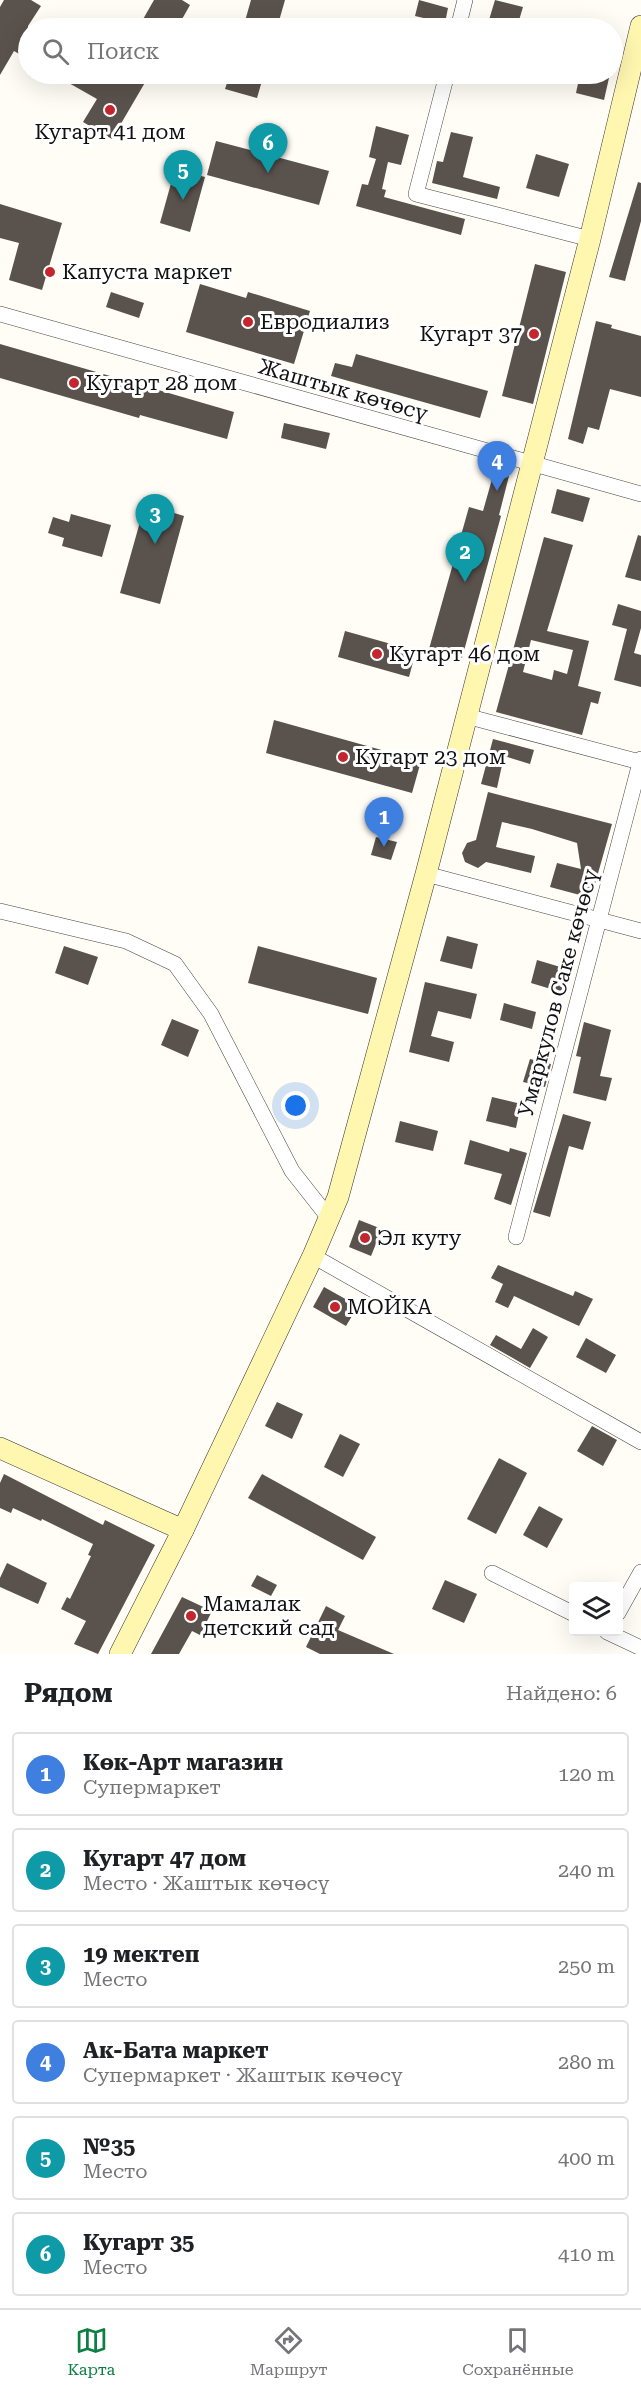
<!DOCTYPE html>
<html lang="ru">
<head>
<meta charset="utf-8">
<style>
  body { margin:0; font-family:"Roboto Serif",serif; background:#f2f2f2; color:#202124 }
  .controls { position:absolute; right:18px; bottom:18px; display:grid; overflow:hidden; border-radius:6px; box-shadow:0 6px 24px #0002 }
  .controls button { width:54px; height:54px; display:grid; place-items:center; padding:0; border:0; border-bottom:2px solid #e0e0e0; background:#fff; color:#202124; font:30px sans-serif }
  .you { position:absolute; left:296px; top:1106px; width:21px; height:21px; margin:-15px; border:4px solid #fff; border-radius:50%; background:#1a73e8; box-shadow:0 0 0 9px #1a73e833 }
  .badge { display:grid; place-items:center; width:39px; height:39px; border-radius:50%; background:#0b8043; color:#fff; font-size:20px; font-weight:700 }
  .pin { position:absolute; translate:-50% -50px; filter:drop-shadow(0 2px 3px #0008) }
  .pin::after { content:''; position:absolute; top:32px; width:21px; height:18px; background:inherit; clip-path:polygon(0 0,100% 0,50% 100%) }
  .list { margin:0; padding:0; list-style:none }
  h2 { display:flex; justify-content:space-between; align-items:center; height:78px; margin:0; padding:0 24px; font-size:26px }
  h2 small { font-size:20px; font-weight:400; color:#757577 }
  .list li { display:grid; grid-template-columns:39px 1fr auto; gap:18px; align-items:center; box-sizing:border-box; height:84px; margin:0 12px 12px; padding:0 12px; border:2px solid #e0e0e0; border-radius:6px }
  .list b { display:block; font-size:22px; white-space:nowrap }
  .list p { margin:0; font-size:20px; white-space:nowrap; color:#757577 }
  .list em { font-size:20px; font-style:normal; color:#757577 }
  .icon { flex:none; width:33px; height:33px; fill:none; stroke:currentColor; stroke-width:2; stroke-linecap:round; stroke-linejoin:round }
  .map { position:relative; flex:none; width:641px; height:1654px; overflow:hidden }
  .search { position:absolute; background:#fff; box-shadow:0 6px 24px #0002; left:18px; right:18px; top:18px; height:66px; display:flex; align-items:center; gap:15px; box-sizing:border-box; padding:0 21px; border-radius:33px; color:#757577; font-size:22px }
  .sheet { height:654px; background:#fff }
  nav { display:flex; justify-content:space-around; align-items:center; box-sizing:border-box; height:84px; border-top:2px solid #e0e0e0; background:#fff; font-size:16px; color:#757577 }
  nav a { display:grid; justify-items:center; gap:3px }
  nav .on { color:#0b8043 }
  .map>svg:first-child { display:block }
  .building { fill:#5a524d; fill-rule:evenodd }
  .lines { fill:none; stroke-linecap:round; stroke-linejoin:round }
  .minor-casing { stroke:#444; stroke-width:16 }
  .secondary-casing { stroke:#333; stroke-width:22 }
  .minor { stroke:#fff; stroke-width:15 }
  .secondary { stroke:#fff6b0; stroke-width:21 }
  .poi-dot { fill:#c4262e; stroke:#fff; stroke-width:2 }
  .labels { text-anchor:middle; stroke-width:6; stroke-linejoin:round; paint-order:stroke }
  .poi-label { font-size:21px; fill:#111; stroke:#fff; text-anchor:start }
  .street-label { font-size:21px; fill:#111; stroke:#fff }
</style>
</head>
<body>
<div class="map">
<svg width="641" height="1654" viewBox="0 0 641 1654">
  <rect width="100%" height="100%" fill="#fffdf5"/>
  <g class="building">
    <path d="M4,0H31L41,6L28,26V59L14,51L0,75V7Z"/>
    <path d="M154,0H182L190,5L177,28H138Z"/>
    <path d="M251,0H285L277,28H243Z"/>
    <path d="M419,0L448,8L444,28H430L432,20L415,16Z"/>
    <path d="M495,0L523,7L517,27L489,20Z"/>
    <path d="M53,74H150L112,139L83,122L97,99Z"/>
    <path d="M230,74H264L257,98L225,89Z"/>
    <path d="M580,74L609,78L604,100L576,93Z"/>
    <path d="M376,126L409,135L401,165L388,162L382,189L386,190L384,197L465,219L461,235L356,206L362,184L368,185L376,159L369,157Z"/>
    <path d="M451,132L473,137L463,177L500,187L497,199L432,183L437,161L443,162Z"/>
    <path d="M216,141L329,171L319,205L207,175Z"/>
    <path d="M536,154L569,164L559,197L526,188Z"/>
    <path d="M175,169L205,177L190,232L160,223Z"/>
    <path d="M638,182L641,183V221L625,281L609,277Z"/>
    <path d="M0,204L62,223L42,290L9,280L19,243L0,238Z"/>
    <path d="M535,264L566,272L533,404L502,396Z"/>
    <path d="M200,284L246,298L248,292L310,311L294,364L186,332Z"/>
    <path d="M111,292L144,303L139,318L106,307Z"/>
    <path d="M596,321L612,325L611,328L641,336V397L610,389L599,430L588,427L583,444L568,439Z"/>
    <path d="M0,344L234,412L227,439L140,415L139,418L0,378Z"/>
    <path d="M356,354L488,391L480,418L331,376L335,363L352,367Z"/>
    <path d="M284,423L330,433L326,449L281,438Z"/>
    <path d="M494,472L509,476L499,515L501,516L462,658L429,649L469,507L483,511Z"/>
    <path d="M557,489L590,498L583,522L551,513Z"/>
    <path d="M145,504L184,516L160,604L120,593Z"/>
    <path d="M71,514L111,525L102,557L62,546L64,538L48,533L53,517L69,522Z"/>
    <path d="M638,535L641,536V581L625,577Z"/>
    <path d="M544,537L573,545L547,631L589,641L578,686L601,692L598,704L591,702L582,735L496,712ZM531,640L573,650L567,674L554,670L552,680L523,672Z"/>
    <path d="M618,604L641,611V628L634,653L641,655V687L614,680L627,629L612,625Z"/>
    <path d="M345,631L416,651L409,677L338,657Z"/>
    <path d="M274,720L421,761L412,793L266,753Z"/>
    <path d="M493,739L534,750L530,764L504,756L497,788L481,784Z"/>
    <path d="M488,792L612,824L591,898L550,887L557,863L581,869L577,843L532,829L502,822L496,847L535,856L531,873L486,862L478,868L465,862L462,853L467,843L476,840Z"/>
    <path d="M376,837L397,842L391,860L371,855Z"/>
    <path d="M447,936L478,944L472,969L440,961Z"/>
    <path d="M64,946L98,957L88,985L55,973Z"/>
    <path d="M258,946L377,978L368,1014L248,983Z"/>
    <path d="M537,960L567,969L561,992L531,983Z"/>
    <path d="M425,982L477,994L471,1019L438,1011L431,1036L454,1042L449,1062L409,1052Z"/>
    <path d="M504,1003L536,1012L532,1029L500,1020Z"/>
    <path d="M172,1019L199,1030L188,1057L161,1045Z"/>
    <path d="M584,1022L611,1030L600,1076L612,1078L606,1101L573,1093L581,1057L576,1056Z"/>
    <path d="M530,1059L551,1064L545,1087L523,1082Z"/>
    <path d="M492,1097L521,1104L516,1128L486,1121Z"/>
    <path d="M563,1114L591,1122L583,1150L569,1146L550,1217L533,1212Z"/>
    <path d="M400,1121L438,1131L433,1151L395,1142Z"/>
    <path d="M470,1140L509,1152L510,1148L527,1153L511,1205L494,1199L502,1174L464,1164Z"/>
    <path d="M359,1220L382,1229L371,1256L349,1247Z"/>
    <path d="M498,1265L573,1296L575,1291L593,1299L579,1326L514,1296L508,1308L495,1302L503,1284L491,1278Z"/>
    <path d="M324,1287L358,1306L346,1326L313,1307Z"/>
    <path d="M533,1328L548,1337L530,1368L490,1345L496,1335L521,1349Z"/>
    <path d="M586,1338L616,1355L606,1373L576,1357Z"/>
    <path d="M277,1402L303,1414L292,1439L265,1426Z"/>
    <path d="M592,1426L617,1440L603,1466L577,1451Z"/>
    <path d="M340,1434L360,1444L343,1477L324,1467Z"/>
    <path d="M499,1458L527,1473L496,1534L467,1519Z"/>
    <path d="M4,1474L103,1525L105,1520L155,1545L98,1654L74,1644L86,1621L61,1609L67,1597L70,1599L91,1556L88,1555L93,1544L42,1519L41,1521L13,1508L11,1513L0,1508V1483Z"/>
    <path d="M262,1474L376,1537L363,1560L248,1498Z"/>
    <path d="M539,1506L563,1519L547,1548L523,1535Z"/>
    <path d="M7,1563L47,1583L38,1604L0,1587V1578Z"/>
    <path d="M257,1575L277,1585L271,1596L251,1586Z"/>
    <path d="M445,1580L477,1594L464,1623L432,1609Z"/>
    <path d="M182,1597L212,1611L200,1635L192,1631L179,1654H151Z"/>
    <path d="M326,1606L345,1616L338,1630L394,1654H320L306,1647Z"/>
  </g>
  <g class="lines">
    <defs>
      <g id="minor">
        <path d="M458,28L465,0"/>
        <path d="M447,74L416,194L590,239"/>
        <path d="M0,314L641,494"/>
        <path d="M466,716L640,762"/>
        <path d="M426,874L641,931"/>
        <path d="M0,911L126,941L175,964L211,1014L292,1171L329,1218"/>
        <path d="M516,1237L641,759"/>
        <path d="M313,1256L641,1442"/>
        <path d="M492,1573L574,1614"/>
        <path d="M618,1613L641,1572"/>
        <path d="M607,1632L641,1648"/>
      </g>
      <g id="secondary">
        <path d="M0,1448L183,1530"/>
        <path d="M120,1654L183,1530L313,1256L338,1197L426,874L590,239L641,26"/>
      </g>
    </defs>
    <use href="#minor" class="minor-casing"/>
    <use href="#secondary" class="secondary-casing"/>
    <use href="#minor" class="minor"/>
    <use href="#secondary" class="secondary"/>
  </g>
  <g class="poi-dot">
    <circle cx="110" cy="110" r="6"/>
    <circle cx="50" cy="272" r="6"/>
    <circle cx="248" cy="322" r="6"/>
    <circle cx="534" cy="334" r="6"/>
    <circle cx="74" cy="383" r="6"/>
    <circle cx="377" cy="654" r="6"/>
    <circle cx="343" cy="757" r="6"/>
    <circle cx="365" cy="1238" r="6"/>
    <circle cx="335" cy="1307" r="6"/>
    <circle cx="191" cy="1616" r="6"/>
  </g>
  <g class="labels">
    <g class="poi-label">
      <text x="110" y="139" text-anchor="middle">Кугарт 41 дом</text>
      <text x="62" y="279">Капуста маркет</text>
      <text x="260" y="329">Евродиализ</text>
      <text x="522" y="341" text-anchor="end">Кугарт 37</text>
      <text x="86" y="390">Кугарт 28 дом</text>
      <text x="389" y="661">Кугарт 46 дом</text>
      <text x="355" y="764">Кугарт 23 дом</text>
      <text x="377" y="1245">Эл куту</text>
      <text x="347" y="1314">МОЙКА</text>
      <text x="203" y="1611">Мамалак<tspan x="203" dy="24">детский сад</tspan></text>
    </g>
    <g class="street-label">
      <text transform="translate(343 390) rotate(16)" y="7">Жаштык көчөсү</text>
      <text transform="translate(558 993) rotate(-75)" y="7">Умаркулов Саке көчөсү</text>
    </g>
  </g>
</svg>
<div class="controls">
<button><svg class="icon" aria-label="layers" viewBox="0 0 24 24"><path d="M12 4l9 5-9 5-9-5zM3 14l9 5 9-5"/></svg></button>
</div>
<div class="you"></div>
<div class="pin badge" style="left:384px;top:847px;background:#3f7fe0">1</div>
<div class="pin badge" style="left:465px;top:582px;background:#0f9aa8">2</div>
<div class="pin badge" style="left:155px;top:544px;background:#0f9aa8">3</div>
<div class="pin badge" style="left:497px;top:491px;background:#3f7fe0">4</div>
<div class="pin badge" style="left:183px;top:200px;background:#0f9aa8">5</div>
<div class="pin badge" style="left:268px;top:173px;background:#0f9aa8">6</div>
<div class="search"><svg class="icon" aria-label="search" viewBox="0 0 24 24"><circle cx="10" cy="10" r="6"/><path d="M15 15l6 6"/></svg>Поиск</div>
</div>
<section class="sheet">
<h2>Рядом<small>Найдено: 6</small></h2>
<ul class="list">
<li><span class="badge" style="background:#3f7fe0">1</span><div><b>Көк-Арт магазин</b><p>Супермаркет</p></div><em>120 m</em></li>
<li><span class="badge" style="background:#0f9aa8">2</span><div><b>Кугарт 47 дом</b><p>Место · Жаштык көчөсү</p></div><em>240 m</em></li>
<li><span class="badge" style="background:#0f9aa8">3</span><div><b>19 мектеп</b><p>Место</p></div><em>250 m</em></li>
<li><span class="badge" style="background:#3f7fe0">4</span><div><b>Ак-Бата маркет</b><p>Супермаркет · Жаштык көчөсү</p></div><em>280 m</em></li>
<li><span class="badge" style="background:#0f9aa8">5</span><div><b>№35</b><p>Место</p></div><em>400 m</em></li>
<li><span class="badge" style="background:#0f9aa8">6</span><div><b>Кугарт 35</b><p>Место</p></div><em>410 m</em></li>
</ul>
</section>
<nav>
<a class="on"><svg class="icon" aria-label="map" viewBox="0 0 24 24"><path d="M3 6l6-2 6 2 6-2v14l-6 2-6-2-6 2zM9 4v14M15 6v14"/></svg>Карта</a>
<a><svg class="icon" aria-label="directions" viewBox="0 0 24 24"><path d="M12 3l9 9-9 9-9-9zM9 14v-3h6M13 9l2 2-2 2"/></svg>Маршрут</a>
<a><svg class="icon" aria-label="saved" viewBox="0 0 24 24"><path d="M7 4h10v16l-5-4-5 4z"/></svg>Сохранённые</a>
</nav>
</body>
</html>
